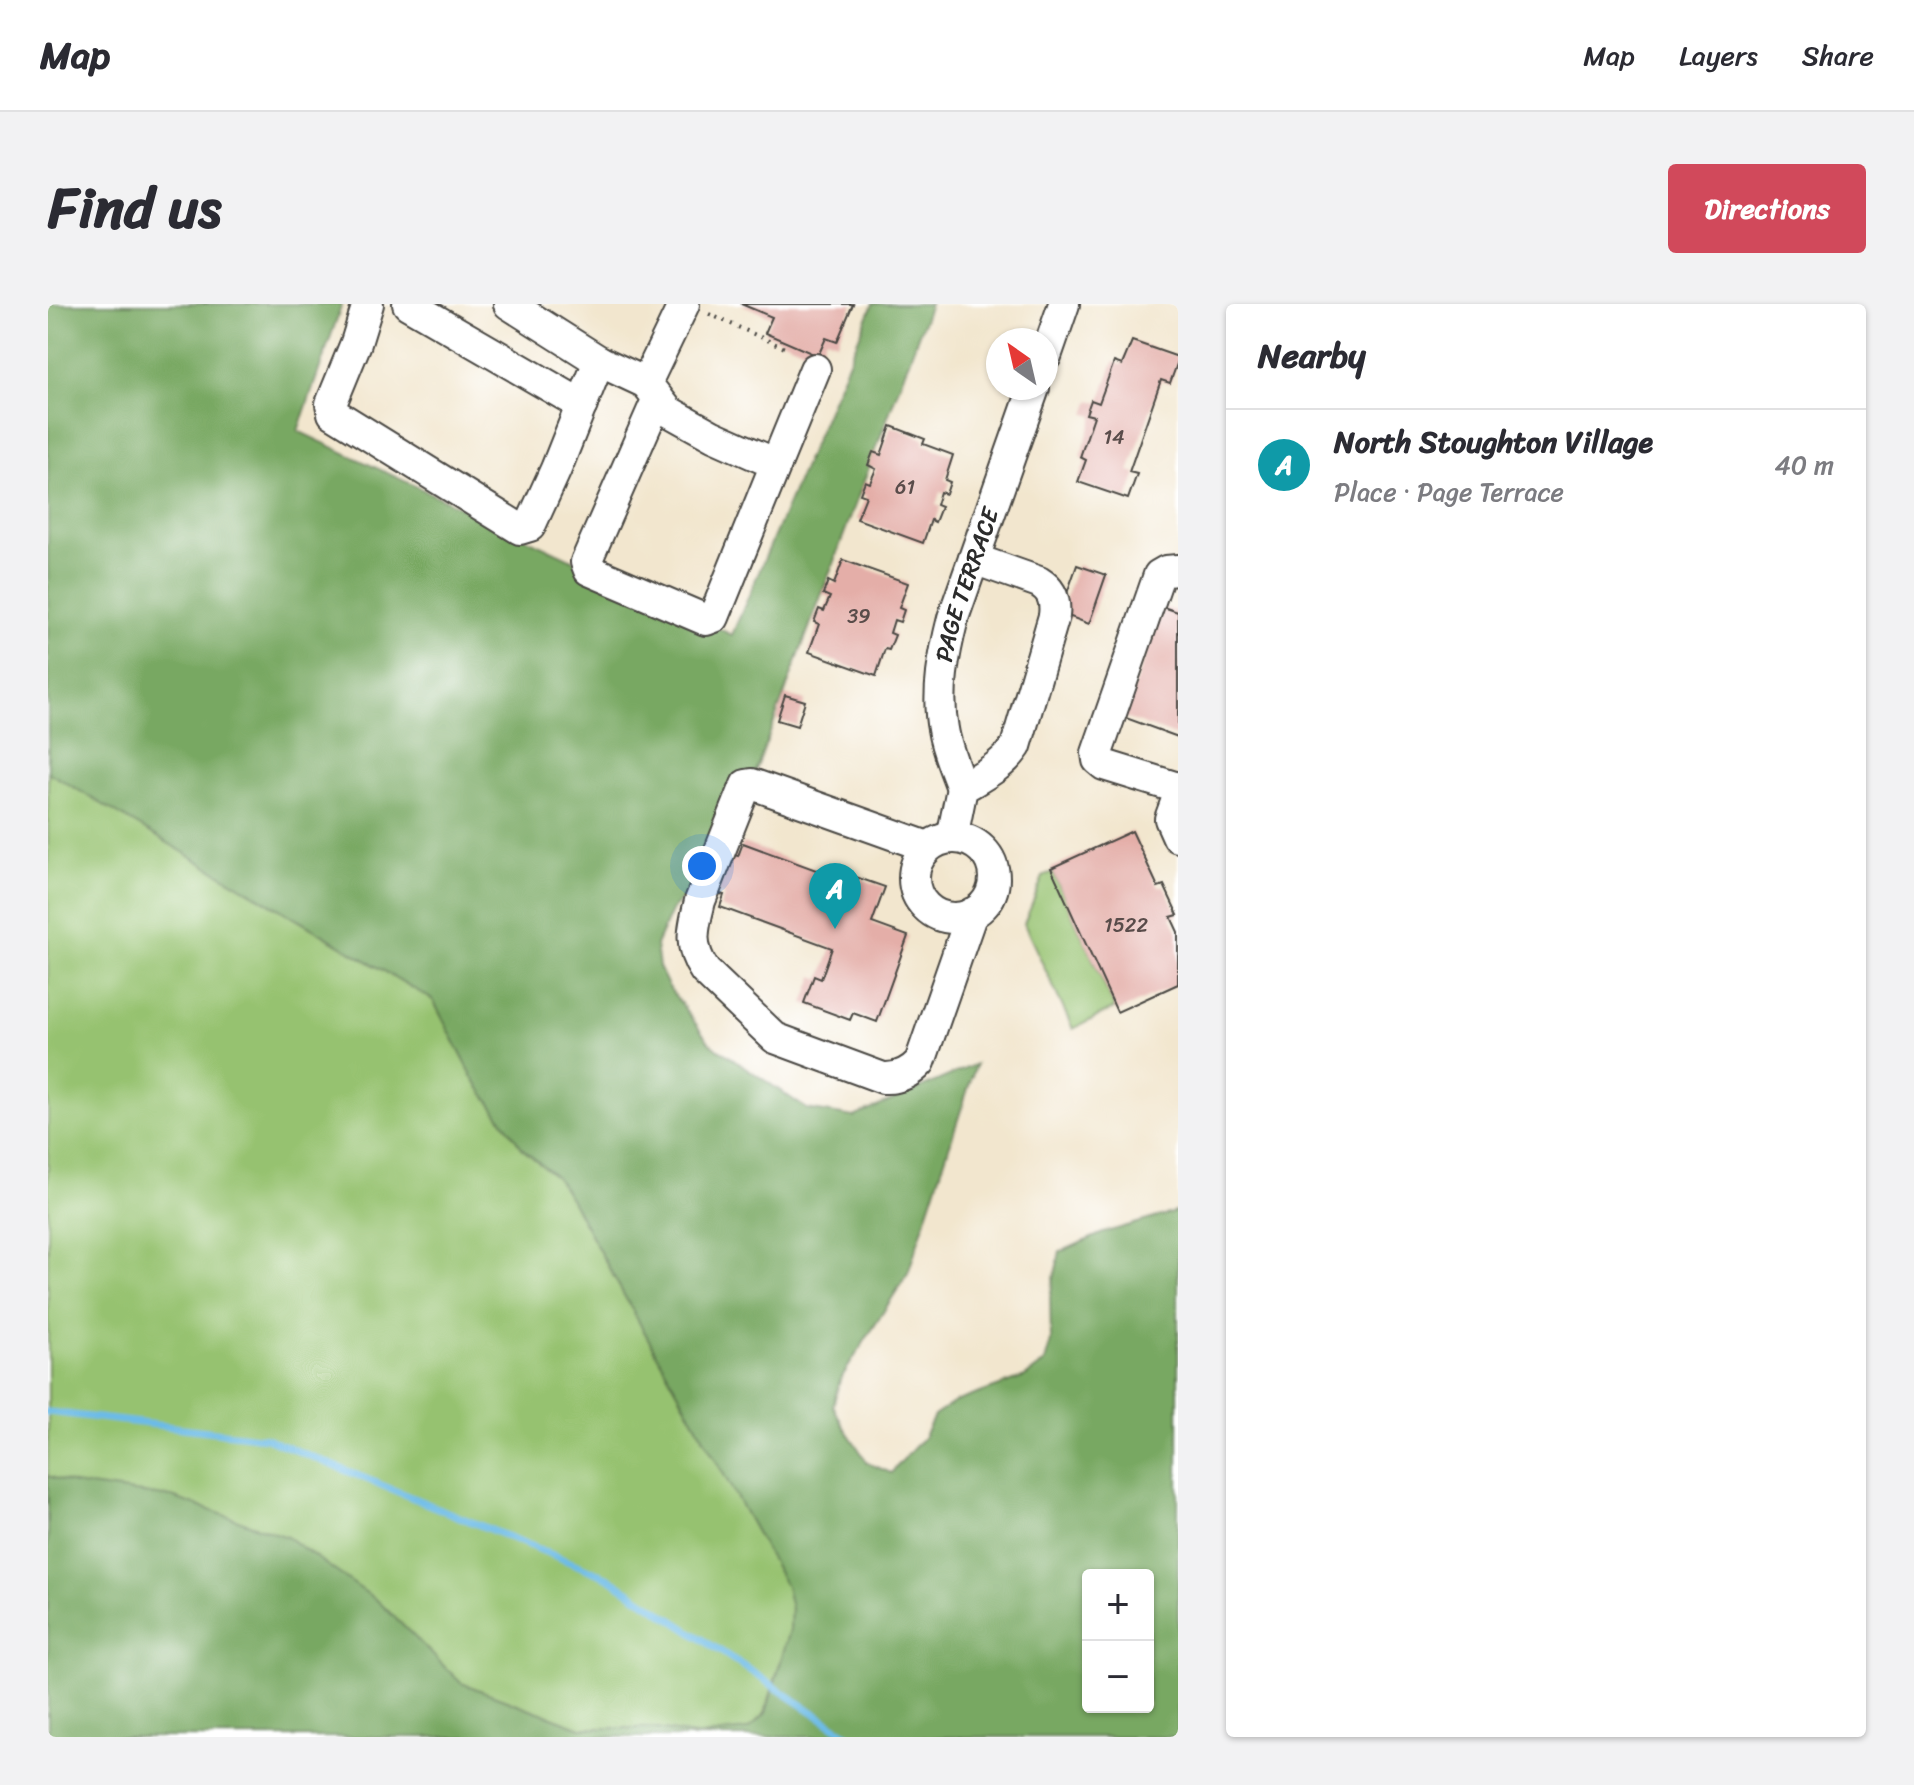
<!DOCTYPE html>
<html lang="en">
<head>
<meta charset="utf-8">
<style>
  body { margin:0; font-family:Sriracha,sans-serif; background:#f2f2f3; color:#2b2b33 }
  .controls { position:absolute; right:24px; bottom:24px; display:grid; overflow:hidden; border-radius:8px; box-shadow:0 2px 6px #0004 }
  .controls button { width:72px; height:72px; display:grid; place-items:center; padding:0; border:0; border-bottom:2px solid #e1e1e2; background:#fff; color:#2b2b33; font:40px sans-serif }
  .compass { position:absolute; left:938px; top:24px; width:72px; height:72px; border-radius:50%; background:#fff; box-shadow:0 2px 6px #0004; rotate:326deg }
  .you { position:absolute; left:654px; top:562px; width:28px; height:28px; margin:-20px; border:6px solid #fff; border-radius:50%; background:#1a73e8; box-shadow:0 0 0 12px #1a73e833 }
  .badge { display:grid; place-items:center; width:52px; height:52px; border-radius:50%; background:#d1495b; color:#fff; font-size:26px; font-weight:700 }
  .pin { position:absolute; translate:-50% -66px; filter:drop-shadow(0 2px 4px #0008) }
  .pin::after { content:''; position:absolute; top:42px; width:28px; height:24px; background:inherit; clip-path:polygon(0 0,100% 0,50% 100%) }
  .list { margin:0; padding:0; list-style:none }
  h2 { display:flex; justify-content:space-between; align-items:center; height:104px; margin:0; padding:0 32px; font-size:34px }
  h2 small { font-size:26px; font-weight:400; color:#7c7c81 }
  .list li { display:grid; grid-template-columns:52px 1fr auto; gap:24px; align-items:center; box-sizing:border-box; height:112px; padding:0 32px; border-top:2px solid #e1e1e2 }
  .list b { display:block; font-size:30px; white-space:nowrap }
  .list p { margin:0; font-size:26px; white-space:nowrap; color:#7c7c81 }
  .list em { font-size:26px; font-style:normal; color:#7c7c81 }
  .map { position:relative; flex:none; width:1130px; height:1433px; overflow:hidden; border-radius:8px }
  header { display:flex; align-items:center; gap:48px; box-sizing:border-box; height:112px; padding:0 40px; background:#fff; border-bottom:2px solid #e1e1e2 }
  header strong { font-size:38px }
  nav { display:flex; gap:44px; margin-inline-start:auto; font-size:28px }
  .intro { display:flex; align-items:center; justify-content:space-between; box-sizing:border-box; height:192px; padding:0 48px }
  h1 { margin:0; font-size:56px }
  .button { padding:20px 36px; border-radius:8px; background:#d1495b; color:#fff; font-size:28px; font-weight:700 }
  main { display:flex; gap:48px; padding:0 48px }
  aside { flex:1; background:#fff; border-radius:8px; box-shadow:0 2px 6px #0004 }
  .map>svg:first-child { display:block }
  .green { fill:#96c270; stroke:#60764e; stroke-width:2 }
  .forest { fill:#78a862; stroke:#526a46; stroke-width:2; fill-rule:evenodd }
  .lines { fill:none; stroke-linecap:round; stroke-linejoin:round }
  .stream { stroke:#6cbbe7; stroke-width:7 }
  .building { fill:#e4aea8 }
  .minor-casing { stroke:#494743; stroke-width:34 }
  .path { stroke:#494743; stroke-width:4; stroke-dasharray:2 6; stroke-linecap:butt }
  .minor { stroke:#fff; stroke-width:30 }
  .labels { text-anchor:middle; stroke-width:6; stroke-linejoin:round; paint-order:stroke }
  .number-label { font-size:20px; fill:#594c4a }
  .street-label { font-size:24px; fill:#2b2b2b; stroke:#fff }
</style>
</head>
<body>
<header>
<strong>Map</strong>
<nav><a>Map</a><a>Layers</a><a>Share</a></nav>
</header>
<div class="intro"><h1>Find us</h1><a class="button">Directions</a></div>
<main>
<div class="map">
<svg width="1130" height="1433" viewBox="0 0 1130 1433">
  <rect width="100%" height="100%" fill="#fff"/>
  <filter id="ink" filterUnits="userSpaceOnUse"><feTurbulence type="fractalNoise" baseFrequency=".0125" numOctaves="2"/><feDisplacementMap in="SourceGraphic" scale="16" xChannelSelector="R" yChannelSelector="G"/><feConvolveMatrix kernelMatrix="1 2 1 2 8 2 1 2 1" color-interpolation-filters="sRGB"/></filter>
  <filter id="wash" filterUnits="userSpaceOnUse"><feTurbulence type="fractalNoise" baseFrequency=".006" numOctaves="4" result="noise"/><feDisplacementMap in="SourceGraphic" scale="32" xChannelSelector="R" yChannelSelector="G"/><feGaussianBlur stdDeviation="1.8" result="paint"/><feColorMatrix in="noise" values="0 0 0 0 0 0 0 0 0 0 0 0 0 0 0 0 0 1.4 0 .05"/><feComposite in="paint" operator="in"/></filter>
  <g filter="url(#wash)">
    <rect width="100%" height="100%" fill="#f2e6ce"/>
    <g class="green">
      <path d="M0,468L385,696L427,777L475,845L508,873L522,894L738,1282L743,1304L742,1326L717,1409L700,1426L650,1432L603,1424H533L413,1379L330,1297L0,1172Z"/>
      <path d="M1005,568L1067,704L1025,725L976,620L995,573Z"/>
    </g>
    <path class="forest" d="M0,0H294L250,127L684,331L825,0H882L680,541L672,558L624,605L608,641L611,663L620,682L662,739L759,805L806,813L928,760L860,969L792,1076L785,1101L794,1120L820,1159L843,1169L875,1134L886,1112L907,1098L977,1073L997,1058L1003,1037L1002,992L1012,948L1055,929L1130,907V1433H0V1172L26,1180L124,1193L239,1233L330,1297L413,1379L533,1424H603L650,1432L700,1426L718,1409L742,1326L743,1304L738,1282L522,894L508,873L475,845L427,777L385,696L0,468ZM1040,1271H1100V1403H1040Z"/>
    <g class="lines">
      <path class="stream" d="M0,1108L218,1134L561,1274L803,1433"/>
    </g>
    <g id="blocks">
      <g class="building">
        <path d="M693,0H805L789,38L778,34L770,52L717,29L724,13Z"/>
        <path d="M1084,37L1130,53V57L1122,79L1113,76L1081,168L1089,170L1080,195L1030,178L1038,156L1032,153L1046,112L1038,110L1043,96L1051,99L1066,58L1074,61Z"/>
        <path d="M843,122L877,135L875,140L905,151L897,176L902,178L898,190L892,188L888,201L893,203L887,218L883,216L875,239L809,215L818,192L812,190L817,177L822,179L828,165L820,161L825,148L833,151Z"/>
        <path d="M795,256L860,279L851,304L856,306L852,318L846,316L842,329L847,331L841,346L837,345L828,372L761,348L771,320L766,318L771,305L776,307L782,293L775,290L780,277L786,280Z"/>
        <path d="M1029,261L1058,271L1041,320L1012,309Z"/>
        <path d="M1115,303L1130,308V433L1075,413Z"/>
        <path d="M737,391L757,397L749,422L729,416Z"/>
        <path d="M1084,527L1110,583L1116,581L1130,611L1123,613L1130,628V680L1069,708L1003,564Z"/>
        <path d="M695,539L806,580L808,573L837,583L824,619L860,632L829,718L805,709L802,716L756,699L766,672L773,675L784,644L672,603L676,591L669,589L683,550L690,552Z"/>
      </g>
    </g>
  </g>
  <g filter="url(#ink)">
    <use href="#blocks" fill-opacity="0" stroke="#494743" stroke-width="2"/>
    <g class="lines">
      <defs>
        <g id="minor">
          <path d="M320,0L308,39L283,100L285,109L472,225L482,222L508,165L551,57"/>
          <path d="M360,0L534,101"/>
          <path d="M461,0L551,57L598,79L636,0"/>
          <path d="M998,52L1016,0"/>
          <path d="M598,79L620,107L665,132L728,160L666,313L658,316L541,266L538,258L610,94"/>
          <path d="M728,160L767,65"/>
          <path d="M1130,266L1118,267L1111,271L1049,449L1050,456L1056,461L1130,484"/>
          <path id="s1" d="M914,484C907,465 898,445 895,425C888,389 896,350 905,314L986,84"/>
          <path d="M1130,493L1122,515L1130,533"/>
          <path d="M904,534L914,484C934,472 955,462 968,442L1006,312C1008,296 1004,286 991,278L926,255"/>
          <circle cx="906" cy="574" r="40"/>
          <path d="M880,543L704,480L698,481L652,597C645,625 640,642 657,667L727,734L835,774C850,775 862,769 872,758L924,609"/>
        </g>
      </defs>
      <use href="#minor" class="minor-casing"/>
      <path class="path" d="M661,10L739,45"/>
      <use href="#minor" class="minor"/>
    </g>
  </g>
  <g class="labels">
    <g class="number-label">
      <text x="1066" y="140">14</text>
      <text x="857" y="190">61</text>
      <text x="811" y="319">39</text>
      <text x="1078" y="628">1522</text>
    </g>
    <g class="street-label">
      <text dy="8" stroke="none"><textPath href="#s1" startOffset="210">PAGE TERRACE</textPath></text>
    </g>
  </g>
</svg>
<div class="controls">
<button>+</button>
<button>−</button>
</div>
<svg class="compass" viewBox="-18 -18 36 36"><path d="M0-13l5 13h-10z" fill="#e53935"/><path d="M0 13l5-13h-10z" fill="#7c7c81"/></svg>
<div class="you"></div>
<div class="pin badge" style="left:787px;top:625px;background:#0f9aa8">A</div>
</div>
<aside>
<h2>Nearby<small></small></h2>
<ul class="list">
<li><span class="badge" style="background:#0f9aa8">A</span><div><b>North Stoughton Village</b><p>Place · Page Terrace</p></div><em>40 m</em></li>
</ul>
</aside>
</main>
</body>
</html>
